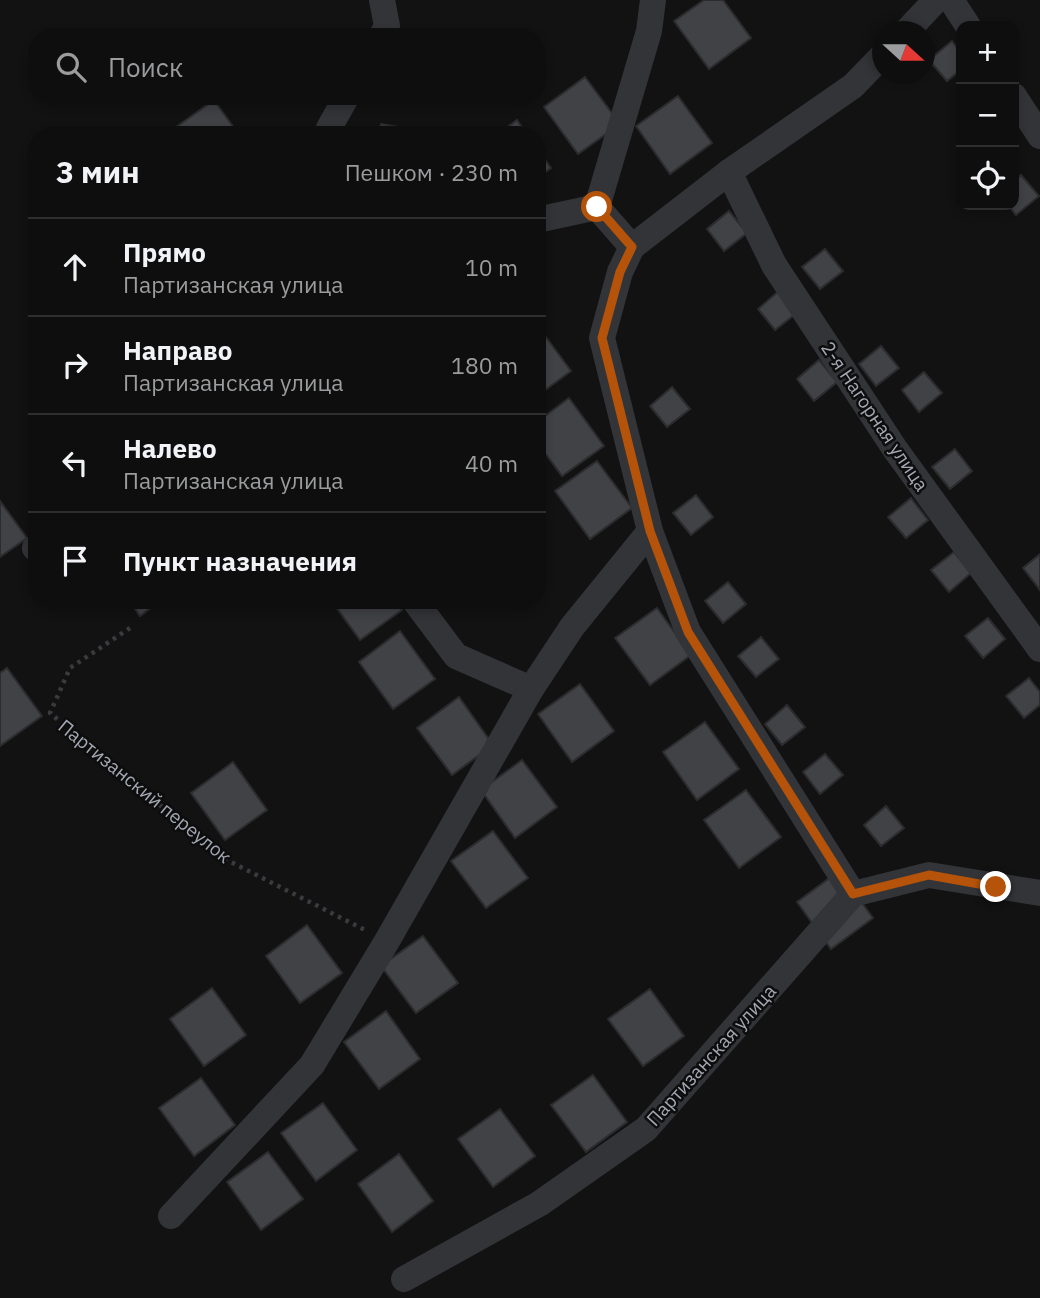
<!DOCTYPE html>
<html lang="ru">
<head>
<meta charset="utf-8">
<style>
  body { margin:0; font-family:"IBM Plex Sans",sans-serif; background:#171717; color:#f1f3f6 }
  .controls { position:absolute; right:21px; top:21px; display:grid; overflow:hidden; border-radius:14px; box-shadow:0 4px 10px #0003 }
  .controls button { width:63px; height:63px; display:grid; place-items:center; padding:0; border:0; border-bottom:2px solid #2e2e2e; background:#0e0e0e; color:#f1f3f6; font:35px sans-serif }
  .compass { position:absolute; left:872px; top:21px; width:63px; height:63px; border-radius:50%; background:#0e0e0e; box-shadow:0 4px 10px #0003; rotate:111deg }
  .stop { position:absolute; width:21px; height:21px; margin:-16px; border:5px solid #b45309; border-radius:50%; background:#fff }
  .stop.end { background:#b45309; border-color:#fff; box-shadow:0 2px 7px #0008 }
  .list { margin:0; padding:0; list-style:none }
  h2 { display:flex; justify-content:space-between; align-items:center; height:91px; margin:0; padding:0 28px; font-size:30px }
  h2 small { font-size:23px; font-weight:400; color:#9b9c9e }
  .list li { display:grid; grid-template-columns:46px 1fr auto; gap:21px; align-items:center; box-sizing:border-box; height:98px; padding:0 28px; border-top:2px solid #2e2e2e }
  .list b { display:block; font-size:26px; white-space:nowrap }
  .list p { margin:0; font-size:23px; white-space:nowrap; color:#9b9c9e }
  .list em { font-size:23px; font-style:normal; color:#9b9c9e }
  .icon { flex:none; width:38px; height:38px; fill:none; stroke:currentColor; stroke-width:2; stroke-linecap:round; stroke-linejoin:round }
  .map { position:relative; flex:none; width:1040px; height:1298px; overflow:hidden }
  .search { position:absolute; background:#0e0e0e; box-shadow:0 4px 10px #0003; left:28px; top:28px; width:518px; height:77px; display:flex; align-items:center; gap:18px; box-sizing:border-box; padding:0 24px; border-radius:28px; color:#9b9c9e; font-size:26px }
  .panel { position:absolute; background:#0e0e0e; box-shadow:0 4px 10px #0003; left:28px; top:126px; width:518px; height:483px; border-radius:28px }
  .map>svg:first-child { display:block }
  .building { fill:#414246; stroke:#2c2c2f; stroke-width:2 }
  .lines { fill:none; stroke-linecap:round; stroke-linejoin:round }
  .path { stroke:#393b3f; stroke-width:4.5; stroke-dasharray:3.5 5; stroke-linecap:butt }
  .minor { stroke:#333438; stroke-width:26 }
  .route { stroke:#b45309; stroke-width:9 }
  .labels { text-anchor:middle; stroke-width:5; stroke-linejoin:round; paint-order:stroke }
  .street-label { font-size:19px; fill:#a4a8b3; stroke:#0d0d0e }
</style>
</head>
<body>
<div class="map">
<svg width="1040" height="1298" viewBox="0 0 1040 1298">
  <rect width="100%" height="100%" fill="#121213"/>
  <g class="building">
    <path d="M704,0H723L751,38L709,69L674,21Z"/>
    <path d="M952,41L961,53V70L947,81L929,60Z"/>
    <path d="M585,77L620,124L578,154L544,107Z"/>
    <path d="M678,96L712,143L670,174L636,126Z"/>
    <path d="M214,100L239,135H175L172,130Z"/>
    <path d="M517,120L527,135H497Z"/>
    <path d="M381,124L421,131L420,135H379Z"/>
    <path d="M537,148L551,168L537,178Z"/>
    <path d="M1021,175L1039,196L1016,215L1008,205H1014V181Z"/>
    <path d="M729,211L747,233L724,251L707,229Z"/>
    <path d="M825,249L843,271L820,289L802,267Z"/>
    <path d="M780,290L798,312L775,330L758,309Z"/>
    <path d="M537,325L571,371L537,396Z"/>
    <path d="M881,346L899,368L876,386L859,364Z"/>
    <path d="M819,360L837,382L814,401L797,379Z"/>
    <path d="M924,372L942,393L919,412L902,390Z"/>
    <path d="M672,387L690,409L667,427L650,406Z"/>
    <path d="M569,398L604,446L562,476L537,442V422Z"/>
    <path d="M955,449L972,471L950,489L932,467Z"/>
    <path d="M597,461L632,508L590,539L555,491Z"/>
    <path d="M696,495L713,517L691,535L673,513Z"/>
    <path d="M911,498L928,520L906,538L888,517Z"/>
    <path d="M0,501L27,538L0,557Z"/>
    <path d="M954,552L971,573L949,592L931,570Z"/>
    <path d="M1040,554V590L1023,568Z"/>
    <path d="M728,582L746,604L723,623L705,601Z"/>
    <path d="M129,600H161L140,616Z"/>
    <path d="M331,600H395L402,610L360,640Z"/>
    <path d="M657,608L691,655L650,685L615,638Z"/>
    <path d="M988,618L1005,639L983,658L965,636Z"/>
    <path d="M400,631L435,679L393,709L359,662Z"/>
    <path d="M761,637L779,659L756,677L738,656Z"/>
    <path d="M7,668L42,716L0,746V673Z"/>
    <path d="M1029,678L1040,692V705L1024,718L1006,696Z"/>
    <path d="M580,684L614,731L572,762L538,714Z"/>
    <path d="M459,697L493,745L452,775L417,728Z"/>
    <path d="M787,705L805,727L782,745L765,724Z"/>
    <path d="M705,722L739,769L697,800L663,752Z"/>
    <path d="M825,754L843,775L820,794L803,772Z"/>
    <path d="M522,760L557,807L515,838L481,790Z"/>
    <path d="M233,762L267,810L225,840L191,793Z"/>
    <path d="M746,790L781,837L739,868L704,820Z"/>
    <path d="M886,806L904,828L881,846L864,825Z"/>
    <path d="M493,831L528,878L486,908L451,861Z"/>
    <path d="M839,871L873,918L831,949L797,902Z"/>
    <path d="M307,925L342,973L300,1003L266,956Z"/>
    <path d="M423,936L458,983L416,1013L381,966Z"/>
    <path d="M212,988L246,1035L204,1066L170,1019Z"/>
    <path d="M650,989L684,1036L643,1066L608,1019Z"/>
    <path d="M386,1011L420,1059L379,1089L344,1042Z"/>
    <path d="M593,1075L627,1122L586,1152L551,1105Z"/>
    <path d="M201,1078L235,1125L194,1156L159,1108Z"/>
    <path d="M323,1103L357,1150L316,1181L281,1133Z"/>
    <path d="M500,1109L535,1156L493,1187L458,1139Z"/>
    <path d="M268,1152L303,1199L261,1230L227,1182Z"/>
    <path d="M399,1154L433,1201L392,1232L358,1184Z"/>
  </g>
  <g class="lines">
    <path class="path" d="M130,628L70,668L50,713L223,858L365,930"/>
    <g class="minor">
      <path d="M653,0L649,31L597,207L632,247L620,272L602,338L650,531L688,632L853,894"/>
      <path d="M951,0L968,26"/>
      <path d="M906,32L936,0"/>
      <path d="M381,37L387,26L382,0"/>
      <path d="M1014,96L1040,136"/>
      <path d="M333,135L329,128L347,96"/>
      <path d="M729,172L774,265L895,449L1040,649"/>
      <path d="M537,220L597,207"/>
      <path d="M632,247L729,172L853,86L883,55"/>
      <path d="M35,548H37"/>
      <path d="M414,600L456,656L531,689"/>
      <path d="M171,1216L312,1065L387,941L531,689L572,627L650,531"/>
      <path d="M404,1279L539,1204L646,1129L853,894L929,875L1040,893"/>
    </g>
  </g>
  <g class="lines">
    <path class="route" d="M597,207L632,247L620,272L602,338L650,531L688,632L853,894L929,875L996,887"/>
  </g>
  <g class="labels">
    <g class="street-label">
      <text transform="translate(875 416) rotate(56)" y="7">2-я Нагорная улица</text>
      <text transform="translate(145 791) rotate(39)" y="7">Партизанский переулок</text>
      <text transform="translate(711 1055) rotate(-48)" y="7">Партизанская улица</text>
    </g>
  </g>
</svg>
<div class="controls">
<button>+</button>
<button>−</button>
<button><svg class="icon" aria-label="locate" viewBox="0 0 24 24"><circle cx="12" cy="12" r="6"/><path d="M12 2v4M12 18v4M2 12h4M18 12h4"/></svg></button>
</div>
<svg class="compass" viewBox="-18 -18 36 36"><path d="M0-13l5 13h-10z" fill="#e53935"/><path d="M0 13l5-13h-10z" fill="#9b9c9e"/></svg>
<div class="stop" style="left:597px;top:207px"></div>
<div class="stop end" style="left:996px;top:887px"></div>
<div class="search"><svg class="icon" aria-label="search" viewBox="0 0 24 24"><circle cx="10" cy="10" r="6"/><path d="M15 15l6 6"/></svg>Поиск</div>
<section class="panel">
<h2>3 мин<small>Пешком · 230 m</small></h2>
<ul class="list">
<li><svg class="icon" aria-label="ahead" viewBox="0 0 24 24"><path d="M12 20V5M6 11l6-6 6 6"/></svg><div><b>Прямо</b><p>Партизанская улица</p></div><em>10 m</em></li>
<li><svg class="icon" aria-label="right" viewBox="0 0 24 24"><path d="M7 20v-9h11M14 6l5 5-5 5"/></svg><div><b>Направо</b><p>Партизанская улица</p></div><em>180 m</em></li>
<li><svg class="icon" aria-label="left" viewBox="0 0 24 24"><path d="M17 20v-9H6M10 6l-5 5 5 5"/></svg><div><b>Налево</b><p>Партизанская улица</p></div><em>40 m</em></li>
<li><svg class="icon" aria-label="arrive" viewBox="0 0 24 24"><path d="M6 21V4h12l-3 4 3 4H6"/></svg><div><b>Пункт назначения</b></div></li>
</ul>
</section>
</div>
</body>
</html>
